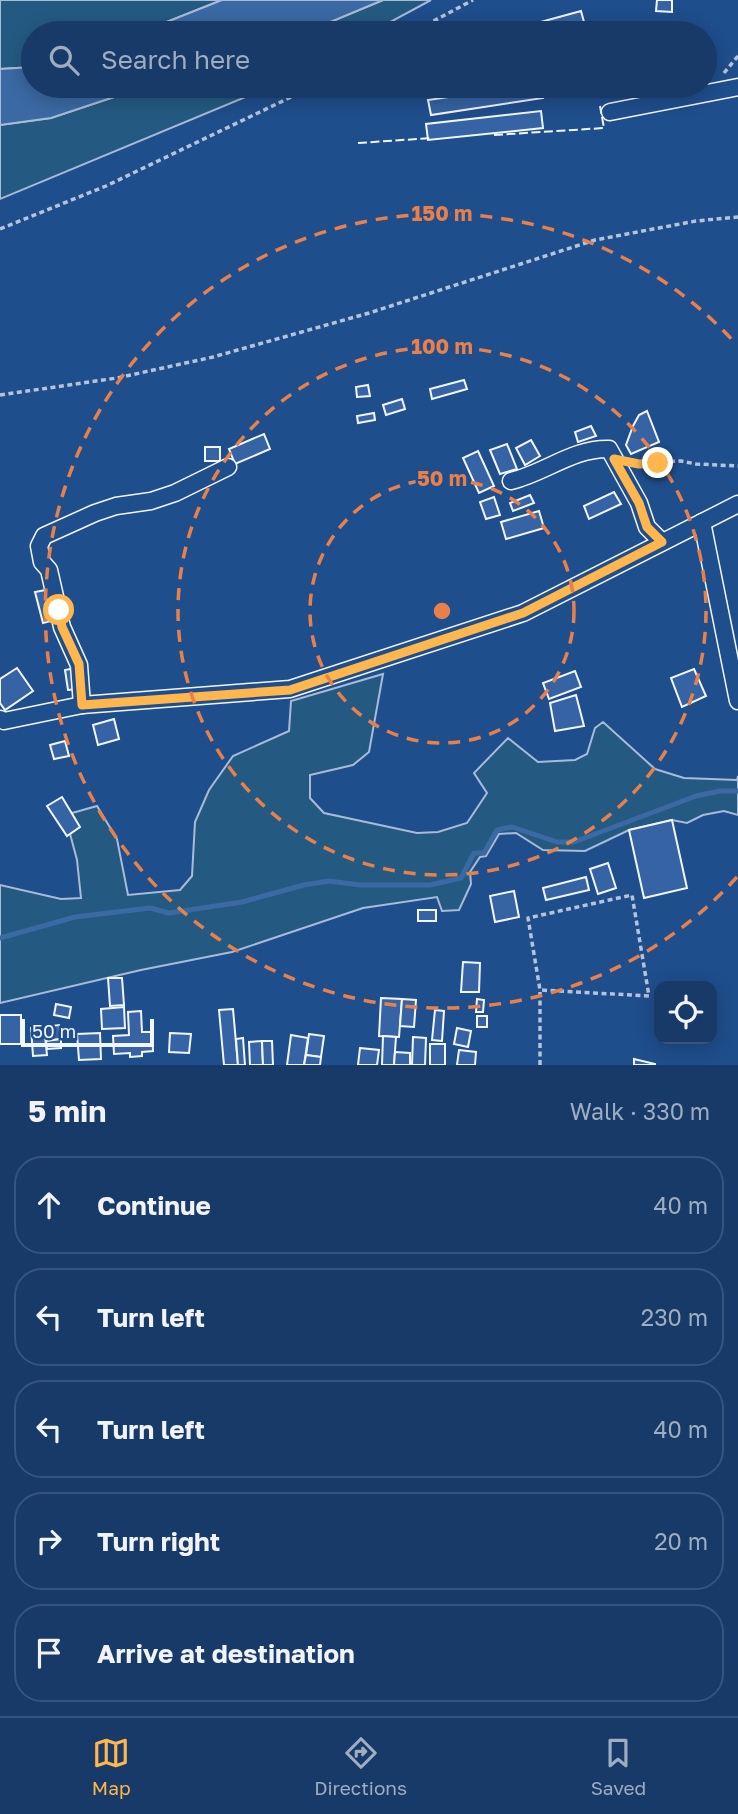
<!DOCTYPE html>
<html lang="en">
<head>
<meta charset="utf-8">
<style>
  body { margin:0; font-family:"Golos Text",sans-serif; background:#244571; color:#f1f3f6 }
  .controls { position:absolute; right:21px; bottom:21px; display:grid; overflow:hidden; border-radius:14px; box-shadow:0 4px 18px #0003 }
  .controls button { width:63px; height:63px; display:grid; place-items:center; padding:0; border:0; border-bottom:2px solid #36547d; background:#173a69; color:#f1f3f6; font:35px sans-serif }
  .scale { position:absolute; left:21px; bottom:18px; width:133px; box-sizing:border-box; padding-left:7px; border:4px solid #f2f6ff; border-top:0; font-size:19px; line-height:24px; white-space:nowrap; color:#f2f6ff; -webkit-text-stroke:5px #1f4e8c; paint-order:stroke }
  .stop { position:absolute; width:21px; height:21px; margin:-16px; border:5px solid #ffb74d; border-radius:50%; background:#fff }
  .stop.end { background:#ffb74d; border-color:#fff; box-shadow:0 2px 7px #0008 }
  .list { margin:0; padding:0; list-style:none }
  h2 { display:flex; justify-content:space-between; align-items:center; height:91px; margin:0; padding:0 28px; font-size:30px }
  h2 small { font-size:23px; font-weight:400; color:#9eadc0 }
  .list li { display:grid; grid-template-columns:46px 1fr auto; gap:21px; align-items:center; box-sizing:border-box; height:98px; margin:0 14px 14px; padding:0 14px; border:2px solid #36547d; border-radius:28px }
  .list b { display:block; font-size:26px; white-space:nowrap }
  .list em { font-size:23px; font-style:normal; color:#9eadc0 }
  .icon { flex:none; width:38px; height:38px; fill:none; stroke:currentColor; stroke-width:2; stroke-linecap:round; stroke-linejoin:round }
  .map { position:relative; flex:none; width:738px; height:1065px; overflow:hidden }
  .search { position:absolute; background:#173a69; box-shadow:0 4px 18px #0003; left:21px; right:21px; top:21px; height:77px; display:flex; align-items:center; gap:18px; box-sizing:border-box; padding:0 24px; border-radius:38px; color:#9eadc0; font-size:26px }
  .sheet { height:651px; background:#173a69 }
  nav { display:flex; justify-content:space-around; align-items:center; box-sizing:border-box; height:98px; border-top:2px solid #36547d; background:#173a69; font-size:19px; color:#9eadc0 }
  nav a { display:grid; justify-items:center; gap:4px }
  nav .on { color:#ffb74d }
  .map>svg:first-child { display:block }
  .green { fill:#245a82; stroke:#a8bbd7; stroke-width:2 }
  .water { fill:#3b69a3; stroke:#a8bbd7; stroke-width:2 }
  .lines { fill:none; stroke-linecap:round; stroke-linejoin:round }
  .stream { stroke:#3b69a3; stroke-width:5 }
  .building { fill:#3563a3; stroke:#f2f6ff; stroke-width:2 }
  .street-casing { stroke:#f2f6ff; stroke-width:19 }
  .path { stroke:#b3c4dc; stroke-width:3.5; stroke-dasharray:5 3.5; stroke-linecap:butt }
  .street { stroke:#1f4e8c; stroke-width:16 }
  .fence { stroke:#f2f6ff; stroke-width:2; stroke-dasharray:9 3.5; stroke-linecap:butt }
  .route { stroke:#ffb74d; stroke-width:9 }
  .ring { fill:none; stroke:#ea8049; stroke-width:3.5; stroke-dasharray:12 9 }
  .centre { fill:#ea8049; stroke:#1f4e8c; stroke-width:3.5 }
  .ring-label { font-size:21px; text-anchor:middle; font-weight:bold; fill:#ea8049; stroke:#1f4e8c; stroke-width:5; stroke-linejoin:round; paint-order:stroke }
</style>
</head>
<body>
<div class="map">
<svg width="738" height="1065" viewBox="0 0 738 1065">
  <rect width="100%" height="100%" fill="#1f4e8c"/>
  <g class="green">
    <path d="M0,0H222L139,33H33V67L0,69Z"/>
    <path d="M383,0H431L370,33H304Z"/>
    <path d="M147,86H272L0,199V125L51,118Z"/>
    <path d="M383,674L369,752L353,765L310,775V798L324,813L417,833L438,832L467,823L487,793L474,773L508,738L538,762L575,760L587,754L595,728L603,722L655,769L684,778L737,780L738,776V815L724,811L703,815L687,823L672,820L629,830L585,851L543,850L516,833L499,834L486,856L480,857L470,872L471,884L459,910L442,911L437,897L363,908L232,952L141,970L0,1003V885L61,899L81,898L77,860L65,815L97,806L117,839L128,895L180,890L192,876L195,822L209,790L233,756L289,731L291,701Z"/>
  </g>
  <g class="water">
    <path d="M222,0H383L304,33H139Z"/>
    <path d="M33,67V86H147L51,118L0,125V69Z"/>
  </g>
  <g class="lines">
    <path class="stream" d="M0,938L75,917L150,908L169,913L242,902L304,885L329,881L360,885H430L461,878L474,853H484L497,830L512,827L557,842H574L696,796L720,791H738"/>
  </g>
  <g class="building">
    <path d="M657,0H672V12L656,11Z"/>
    <path d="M581,11L587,33H539L537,23Z"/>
    <path d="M420,86H468L422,93Z"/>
    <path d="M523,86H541L543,98L431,115L428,100Z"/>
    <path d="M554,86H597L556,96Z"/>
    <path d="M541,111L543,128L428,140L426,124Z"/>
    <path d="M464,380L467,389L432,399L430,389Z"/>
    <path d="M368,385L370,396L357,397L356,387Z"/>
    <path d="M402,399L405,409L386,415L383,405Z"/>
    <path d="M647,411L659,442L631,454L626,445L633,426L639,415Z"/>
    <path d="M374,413L375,420L358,423L357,416Z"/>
    <path d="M591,426L596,436L578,442L575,432Z"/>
    <path d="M264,434L270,449L235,464L229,449Z"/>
    <path d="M531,440L540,456L525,465L516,448Z"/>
    <path d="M507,444L517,469L500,474L490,450Z"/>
    <rect x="205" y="447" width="15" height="14"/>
    <path d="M478,451L494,486L479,493L463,458Z"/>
    <path d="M614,492L621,504L589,519L584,506Z"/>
    <path d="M530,495L534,503L513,511L510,503Z"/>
    <path d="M494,497L500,515L486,519L480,502Z"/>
    <path d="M539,511L544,528L506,539L501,522Z"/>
    <path d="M51,589L58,619L43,623L35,592Z"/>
    <path d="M17,668L33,691L5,710L0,703V679Z"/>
    <path d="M76,668L79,689L68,690L65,670Z"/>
    <path d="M694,669L706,696L682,707L671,678Z"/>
    <path d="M575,671L581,687L549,699L543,683Z"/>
    <path d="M576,695L584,726L555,731L550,703Z"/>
    <path d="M114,719L119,739L98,745L93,725Z"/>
    <path d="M65,741L69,756L54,759L50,745Z"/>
    <path d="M62,797L80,827L67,836L47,806Z"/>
    <path d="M672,820L687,888L644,898L629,830Z"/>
    <path d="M608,863L616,888L598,894L590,869Z"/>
    <path d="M586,877L589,890L546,900L543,888Z"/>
    <path d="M514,891L519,917L495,922L490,896Z"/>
    <rect x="418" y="910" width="18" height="11"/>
    <path d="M463,962L480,963L479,992H461Z"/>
    <path d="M108,978H122L124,1005L110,1006Z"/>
    <path d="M381,998L402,999L399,1037L379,1036Z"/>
    <path d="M402,999L416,1000L414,1027L400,1026Z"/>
    <path d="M477,999L484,1000L483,1012H476Z"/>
    <path d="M56,1004L71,1007L69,1018L54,1015Z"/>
    <path d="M124,1007L125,1028L102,1029L101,1009Z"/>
    <path d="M233,1009L238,1065H224L219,1010Z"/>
    <path d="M435,1010L444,1011L442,1041L432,1040Z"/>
    <path d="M141,1011L142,1032H152L153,1051L142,1052V1056L130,1057V1053L114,1054L113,1036L129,1035L128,1012Z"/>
    <rect x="0" y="1015" width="21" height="29"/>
    <rect x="477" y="1016" width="10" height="11"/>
    <path d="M59,1025L61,1039L46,1041L44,1027Z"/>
    <path d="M44,1027L47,1055L33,1056L31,1028Z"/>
    <path d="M457,1028L471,1031L468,1047L454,1044Z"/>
    <path d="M100,1033L101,1059L79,1060L77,1034Z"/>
    <path d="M170,1033L191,1034L189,1053L169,1052Z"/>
    <path d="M309,1034L324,1036L321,1057L306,1055Z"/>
    <path d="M291,1035L308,1038L304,1065H287Z"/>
    <path d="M383,1036L396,1037L394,1065H382Z"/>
    <path d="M413,1037L426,1038L425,1065H412Z"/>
    <path d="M243,1038L245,1065H238L236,1039Z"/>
    <path d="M61,1039V1048L47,1049L46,1041Z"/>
    <path d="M262,1041L263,1065H250L249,1042Z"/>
    <path d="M262,1041H272L273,1065H263Z"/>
    <rect x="430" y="1044" width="15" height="21"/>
    <path d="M360,1048L379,1050L377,1065H358Z"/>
    <path d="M459,1050L476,1052L475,1065H457Z"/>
    <path d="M395,1052L410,1053V1065H394Z"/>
    <path d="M306,1055L321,1057L320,1065H304Z"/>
    <path d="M634,1059L655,1064V1065H634Z"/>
  </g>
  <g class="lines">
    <defs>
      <g id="street">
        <path d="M610,112L738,87"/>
        <path d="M511,481C545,473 573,448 609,449L639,503L647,527L662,542"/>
        <path d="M702,522L738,701"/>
        <path d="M82,705L79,665L62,627L49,570L42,562L39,546L44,536L95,513L116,506L151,501L175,493L228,467"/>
        <path d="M0,719L4,721L82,705L290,689L523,613L738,504"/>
      </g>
    </defs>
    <use href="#street" class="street-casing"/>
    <g class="path">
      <path d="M411,33L473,0"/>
      <path d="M724,73L738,56"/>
      <path d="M0,229L106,186L314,86"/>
      <path d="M0,395L117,378L213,357L369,313L595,240L696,221L738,217"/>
      <path d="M636,463L681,461L696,464L738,466"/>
      <path d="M540,1065V990L528,918L632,895L649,996L540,990"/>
    </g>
    <use href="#street" class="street"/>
    <g class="fence">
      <path d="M494,135L604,128L600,106"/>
      <path d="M358,143L432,138"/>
    </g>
  </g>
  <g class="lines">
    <path class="route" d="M59,610L62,627L79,664L82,705L290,690L523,613L662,542L647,527L639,503L614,459L639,464L658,463"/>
  </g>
  <g class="ring">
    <circle cx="442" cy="611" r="132"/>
    <circle cx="442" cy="611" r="264"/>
    <path d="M737 877A397 397 0 1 1 737 345"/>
  </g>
  <circle cx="442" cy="611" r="10" class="centre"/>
  <g class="ring-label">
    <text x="442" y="221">150 m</text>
    <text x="442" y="354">100 m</text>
    <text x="442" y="486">50 m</text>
  </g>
</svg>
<div class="controls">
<button><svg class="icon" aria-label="locate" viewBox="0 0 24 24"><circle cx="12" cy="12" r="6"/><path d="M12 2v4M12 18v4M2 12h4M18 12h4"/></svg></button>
</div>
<div class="scale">50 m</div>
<div class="stop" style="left:59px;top:610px"></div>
<div class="stop end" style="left:658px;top:463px"></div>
<div class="search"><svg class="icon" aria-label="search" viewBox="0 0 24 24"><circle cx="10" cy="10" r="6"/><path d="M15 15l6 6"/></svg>Search here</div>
</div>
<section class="sheet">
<h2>5 min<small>Walk · 330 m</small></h2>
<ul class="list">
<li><svg class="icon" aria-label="ahead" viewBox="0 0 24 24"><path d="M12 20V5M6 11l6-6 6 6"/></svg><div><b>Continue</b></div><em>40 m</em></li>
<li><svg class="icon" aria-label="left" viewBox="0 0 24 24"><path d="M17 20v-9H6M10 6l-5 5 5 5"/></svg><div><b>Turn left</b></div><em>230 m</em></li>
<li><svg class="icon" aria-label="left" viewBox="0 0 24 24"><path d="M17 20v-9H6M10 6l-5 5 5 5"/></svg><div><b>Turn left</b></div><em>40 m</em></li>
<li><svg class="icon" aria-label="right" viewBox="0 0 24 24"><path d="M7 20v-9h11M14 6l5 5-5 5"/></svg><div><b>Turn right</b></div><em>20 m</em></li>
<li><svg class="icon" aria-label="arrive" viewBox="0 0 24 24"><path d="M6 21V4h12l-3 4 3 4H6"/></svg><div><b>Arrive at destination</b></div></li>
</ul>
</section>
<nav>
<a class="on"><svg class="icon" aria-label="map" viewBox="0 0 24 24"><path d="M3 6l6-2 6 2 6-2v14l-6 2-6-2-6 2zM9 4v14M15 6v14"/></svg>Map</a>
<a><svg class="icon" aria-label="directions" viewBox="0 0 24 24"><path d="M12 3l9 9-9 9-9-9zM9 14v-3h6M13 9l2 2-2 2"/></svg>Directions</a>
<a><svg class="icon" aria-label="saved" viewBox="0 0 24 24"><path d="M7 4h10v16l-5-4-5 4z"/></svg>Saved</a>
</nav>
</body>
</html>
